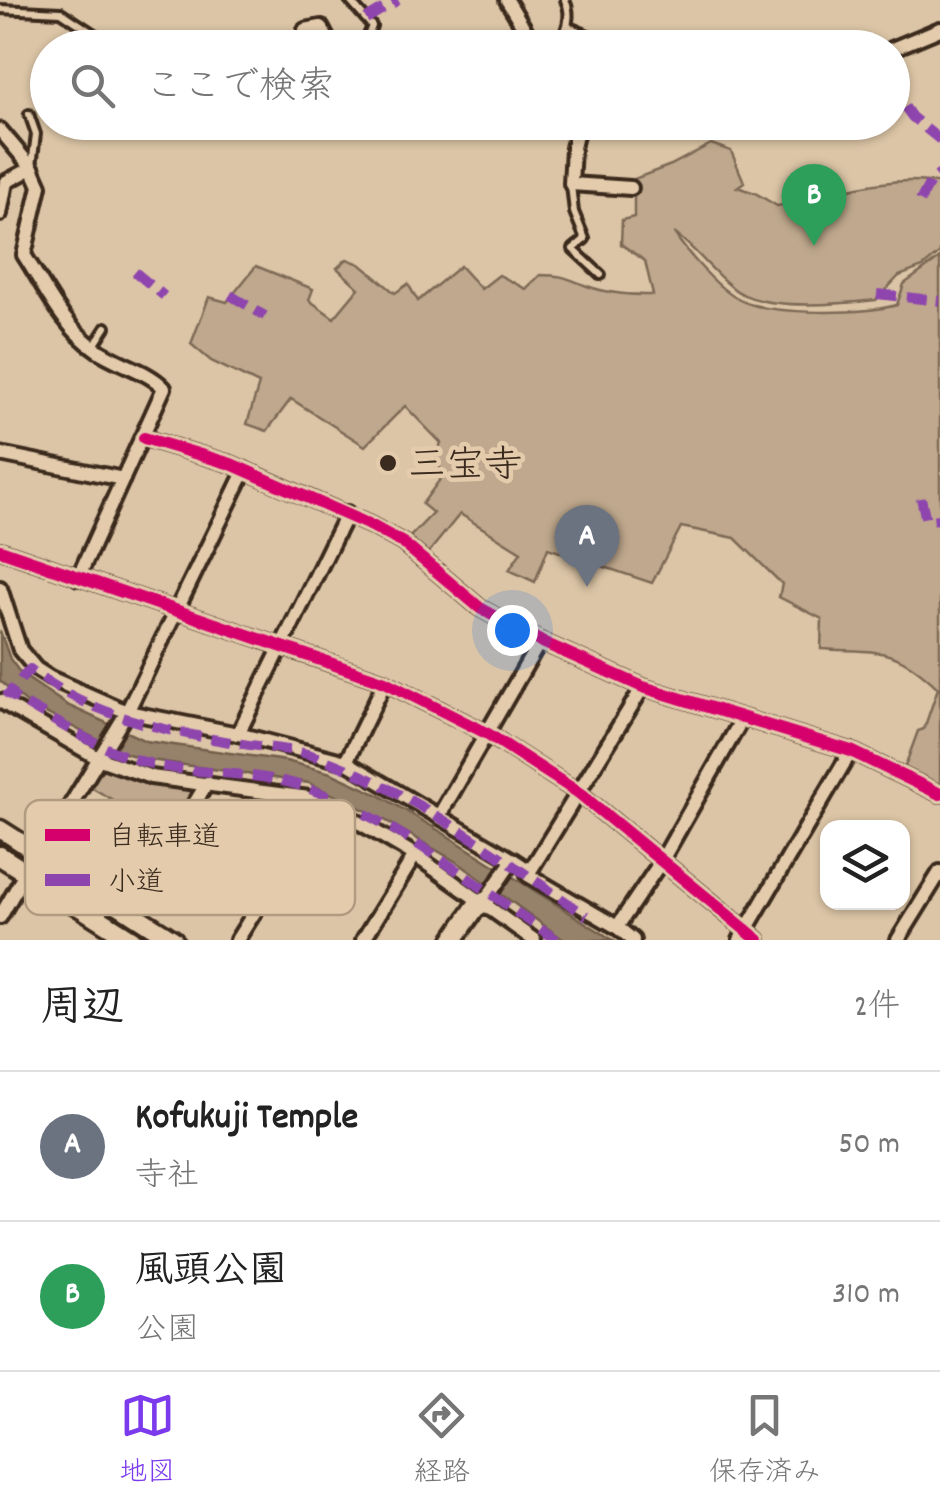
<!DOCTYPE html>
<html lang="ja">
<head>
<meta charset="utf-8">
<style>
  body { margin:0; font-family:Dekko,"Klee One",sans-serif; background:#f2f2f2; color:#222 }
  .controls { position:absolute; right:30px; bottom:30px; display:grid; overflow:hidden; border-radius:20px; box-shadow:0 2px 8px #0004 }
  .controls button { width:90px; height:90px; display:grid; place-items:center; padding:0; border:0; border-bottom:2px solid #e0e0e0; background:#fff; color:#222; font:50px sans-serif }
  .you { position:absolute; left:512px; top:630px; width:35px; height:35px; margin:-25px; border:8px solid #fff; border-radius:50%; background:#1a73e8; box-shadow:0 0 0 15px #1a73e833 }
  .badge { display:grid; place-items:center; width:65px; height:65px; border-radius:50%; background:#7c3aed; color:#fff; font-size:32px; font-weight:700 }
  .pin { position:absolute; translate:-50% -82px; filter:drop-shadow(0 2px 5px #0008) }
  .pin::after { content:''; position:absolute; top:52px; width:35px; height:30px; background:inherit; clip-path:polygon(0 0,100% 0,50% 100%) }
  .list { margin:0; padding:0; list-style:none }
  h2 { display:flex; justify-content:space-between; align-items:center; height:130px; margin:0; padding:0 40px; font-size:42px }
  h2 small { font-size:32px; font-weight:400; color:#767676 }
  .list li { display:grid; grid-template-columns:65px 1fr auto; gap:30px; align-items:center; box-sizing:border-box; height:150px; padding:0 40px; border-top:2px solid #e0e0e0 }
  .list b { display:block; font-size:38px; white-space:nowrap }
  .list p { margin:0; font-size:32px; white-space:nowrap; color:#767676 }
  .list em { font-size:32px; font-style:normal; color:#767676 }
  .icon { flex:none; width:55px; height:55px; fill:none; stroke:currentColor; stroke-width:2; stroke-linecap:round; stroke-linejoin:round }
  .map { position:relative; flex:none; width:940px; height:940px; overflow:hidden }
  .search { position:absolute; background:#fff; box-shadow:0 2px 8px #0004; left:30px; right:30px; top:30px; height:110px; display:flex; align-items:center; gap:25px; box-sizing:border-box; padding:0 35px; border-radius:55px; color:#767676; font-size:38px }
  .sheet { height:430px; background:#fff }
  nav { display:flex; justify-content:space-around; align-items:center; box-sizing:border-box; height:140px; border-top:2px solid #e0e0e0; background:#fff; font-size:28px; color:#767676 }
  nav a { display:grid; justify-items:center; gap:5px }
  nav .on { color:#7c3aed }
  .map>svg:first-child { display:block }
  .green { fill:#bfa88d; stroke:#7d6956; stroke-width:2.5 }
  .water { fill:#96816a; stroke:#725e4c; stroke-width:2.5 }
  .lines { fill:none; stroke-linecap:round; stroke-linejoin:round }
  .lane-casing { stroke:#3b2a1e; stroke-width:14 }
  .street-casing { stroke:#3b2a1e; stroke-width:20 }
  .secondary-casing { stroke:#3b2a1e; stroke-width:25 }
  .lane { stroke:#e3cbac; stroke-width:6 }
  .street { stroke:#e3cbac; stroke-width:12 }
  .secondary { stroke:#e3cbac; stroke-width:18 }
  .tram { stroke:#3b2a1e; stroke-width:2.5 }
  .quiet { stroke:#8e44ad; stroke-width:10; stroke-dasharray:20 10; stroke-linecap:butt }
  .cycleway-casing { stroke:#e3cbac; stroke-width:19 }
  .cycleway { stroke:#d6006c; stroke-width:12 }
  .poi-dot { fill:#3b2a1e; stroke:#e3cbac; stroke-width:4 }
  .labels { text-anchor:middle; stroke-width:9; stroke-linejoin:round; paint-order:stroke }
  .poi-label { font-size:38px; fill:#3b2a1e; stroke:#e3cbac; text-anchor:start }
  .key { fill:#e3cbac; stroke:#b19b81; stroke-width:2.5 }
  .key-label { font-size:28px; fill:#3b2a1e }
</style>
</head>
<body>
<div class="map">
<svg width="940" height="940" viewBox="0 0 940 940">
  <rect width="100%" height="100%" fill="#dcc5a6"/>
  <filter id="ink" filterUnits="userSpaceOnUse"><feTurbulence type="fractalNoise" baseFrequency=".01" numOctaves="2"/><feDisplacementMap in="SourceGraphic" scale="20" xChannelSelector="R" yChannelSelector="G"/><feConvolveMatrix kernelMatrix="1 2 1 2 8 2 1 2 1" color-interpolation-filters="sRGB"/></filter>
  <g filter="url(#ink)">
    <g class="green">
      <path d="M711,144L731,151L744,182L737,187L755,193L777,206C827,196 889,173 940,184V253L923,267L899,276L876,300C841,304 767,311 737,291C714,275 696,248 674,233C687,253 719,290 740,300C772,316 863,314 897,305L904,284L940,258V785L904,769L918,731L924,729L938,688C893,645 880,653 821,649L822,619L779,597L782,584L735,538L681,527L652,583L548,548L535,582L509,570L521,552L460,514L425,557L406,541L433,513L422,504L444,474L434,459L441,443L405,406L365,446L291,399L267,431L247,424L259,384L211,361L191,344L209,297L227,302L256,266L313,289L309,300L334,318L359,288L337,268L347,259L360,264L395,293L408,284L418,301L460,266L481,289L499,275L526,289L540,275C564,275 566,278 587,286C609,294 631,295 653,295L645,261L621,244L622,220L634,217V179L671,165Z"/>
      <path d="M108,768L193,788L195,791L168,833L91,787L100,770Z"/>
    </g>
    <path class="water" d="M0,631L10,659L21,674L67,705L146,741L286,761L331,773L379,795L443,833L613,940H564L460,864L383,819L309,783L144,759L122,752L28,704L0,681Z"/>
    <g class="lines">
      <defs>
        <g id="lane">
          <path d="M349,0L372,26L367,38L350,48"/>
          <path d="M0,9L61,12L108,43L126,48"/>
          <path d="M567,26L600,40"/>
          <path d="M554,48C566,34 573,17 565,0"/>
          <path d="M29,114L36,134L32,166"/>
          <path d="M571,185L574,212L585,239L573,249L601,275"/>
          <path d="M93,347L106,327"/>
        </g>
        <g id="street">
          <path d="M507,0L536,48"/>
          <path d="M305,30L321,27L332,48"/>
          <path d="M892,49L940,29"/>
          <path d="M579,122L573,148L571,184L631,188"/>
          <path d="M0,130L32,168L40,186L24,255C45,287 63,327 96,349C117,364 147,370 164,388L78,578"/>
          <path d="M0,214L6,182L32,168"/>
          <path d="M144,438L231,464L372,526L403,543L480,608L540,641L643,687L851,751L940,794"/>
          <path d="M0,454L123,479"/>
          <path d="M0,550L385,682L488,734L579,793L758,940"/>
          <path d="M0,588L20,650L36,669L50,678L127,712L238,734L346,762L513,860L530,871L528,875L617,927L633,940"/>
          <path d="M0,701L100,759L151,777L309,798L343,813L415,855L534,940"/>
          <path d="M238,734L347,513"/>
          <path d="M346,762L385,682"/>
          <path d="M439,816L540,641"/>
          <path d="M40,855L127,712L245,470"/>
          <path d="M530,871L643,687"/>
          <path d="M484,902L513,860"/>
          <path d="M129,912L207,783"/>
          <path d="M0,917L26,872"/>
          <path d="M617,927L662,860L742,719"/>
          <path d="M237,940L322,805"/>
          <path d="M363,940L415,855"/>
          <path d="M740,940L851,751"/>
          <path d="M898,940L940,872"/>
        </g>
        <g id="secondary">
          <path d="M0,830L173,940"/>
          <path d="M0,856L132,940"/>
          <path d="M453,940L475,908L484,902"/>
        </g>
      </defs>
      <use href="#lane" class="lane-casing"/>
      <use href="#street" class="street-casing"/>
      <use href="#secondary" class="secondary-casing"/>
      <use href="#lane" class="lane"/>
      <use href="#street" class="street"/>
      <use href="#secondary" class="secondary"/>
      <path class="tram" d="M0,840L155,940"/>
      <g class="quiet">
        <path d="M366,19L398,0"/>
        <path d="M905,107L912,117L940,140"/>
        <path d="M920,201L930,182L940,174"/>
        <path d="M135,272L164,296"/>
        <path d="M877,294L940,301"/>
        <path d="M230,295L265,316"/>
        <path d="M921,498L926,520L940,519"/>
        <path d="M557,940C477,887 401,823 310,789C265,772 214,775 167,767C109,758 59,722 8,694L30,669C88,715 164,731 236,743C261,747 287,748 311,755C407,787 504,860 587,916"/>
      </g>
      <defs>
        <g id="cycleway">
          <path d="M144,438L231,464L372,526L403,543L480,608L540,641L643,687L851,751L940,794"/>
          <path d="M0,550L385,682L488,734L579,793L758,940"/>
        </g>
      </defs>
      <use href="#cycleway" class="cycleway-casing"/>
      <use href="#cycleway" class="cycleway"/>
    </g>
  </g>
  <circle class="poi-dot" cx="388" cy="463" r="10"/>
  <g class="labels">
    <g class="poi-label">
      <text x="408" y="476">三宝寺</text>
    </g>
  </g>
  <rect x="25" y="800" width="330" height="115" rx="15" class="key"/>
  <rect x="45" y="829" width="45" height="12" fill="#d6006c"/>
  <rect x="45" y="874" width="45" height="12" fill="#8e44ad"/>
  <g class="key-label">
    <text x="108" y="845">自転車道</text>
    <text x="108" y="890">小道</text>
  </g>
</svg>
<div class="controls">
<button><svg class="icon" aria-label="layers" viewBox="0 0 24 24"><path d="M12 4l9 5-9 5-9-5zM3 14l9 5 9-5"/></svg></button>
</div>
<div class="you"></div>
<div class="pin badge" style="left:587px;top:587px;background:#6b7280">A</div>
<div class="pin badge" style="left:814px;top:246px;background:#2e9e5b">B</div>
<div class="search"><svg class="icon" aria-label="search" viewBox="0 0 24 24"><circle cx="10" cy="10" r="6"/><path d="M15 15l6 6"/></svg>ここで検索</div>
</div>
<section class="sheet">
<h2>周辺<small>2件</small></h2>
<ul class="list">
<li><span class="badge" style="background:#6b7280">A</span><div><b>Kofukuji Temple</b><p>寺社</p></div><em>50 m</em></li>
<li><span class="badge" style="background:#2e9e5b">B</span><div><b>風頭公園</b><p>公園</p></div><em>310 m</em></li>
</ul>
</section>
<nav>
<a class="on"><svg class="icon" aria-label="map" viewBox="0 0 24 24"><path d="M3 6l6-2 6 2 6-2v14l-6 2-6-2-6 2zM9 4v14M15 6v14"/></svg>地図</a>
<a><svg class="icon" aria-label="directions" viewBox="0 0 24 24"><path d="M12 3l9 9-9 9-9-9zM9 14v-3h6M13 9l2 2-2 2"/></svg>経路</a>
<a><svg class="icon" aria-label="saved" viewBox="0 0 24 24"><path d="M7 4h10v16l-5-4-5 4z"/></svg>保存済み</a>
</nav>
</body>
</html>
